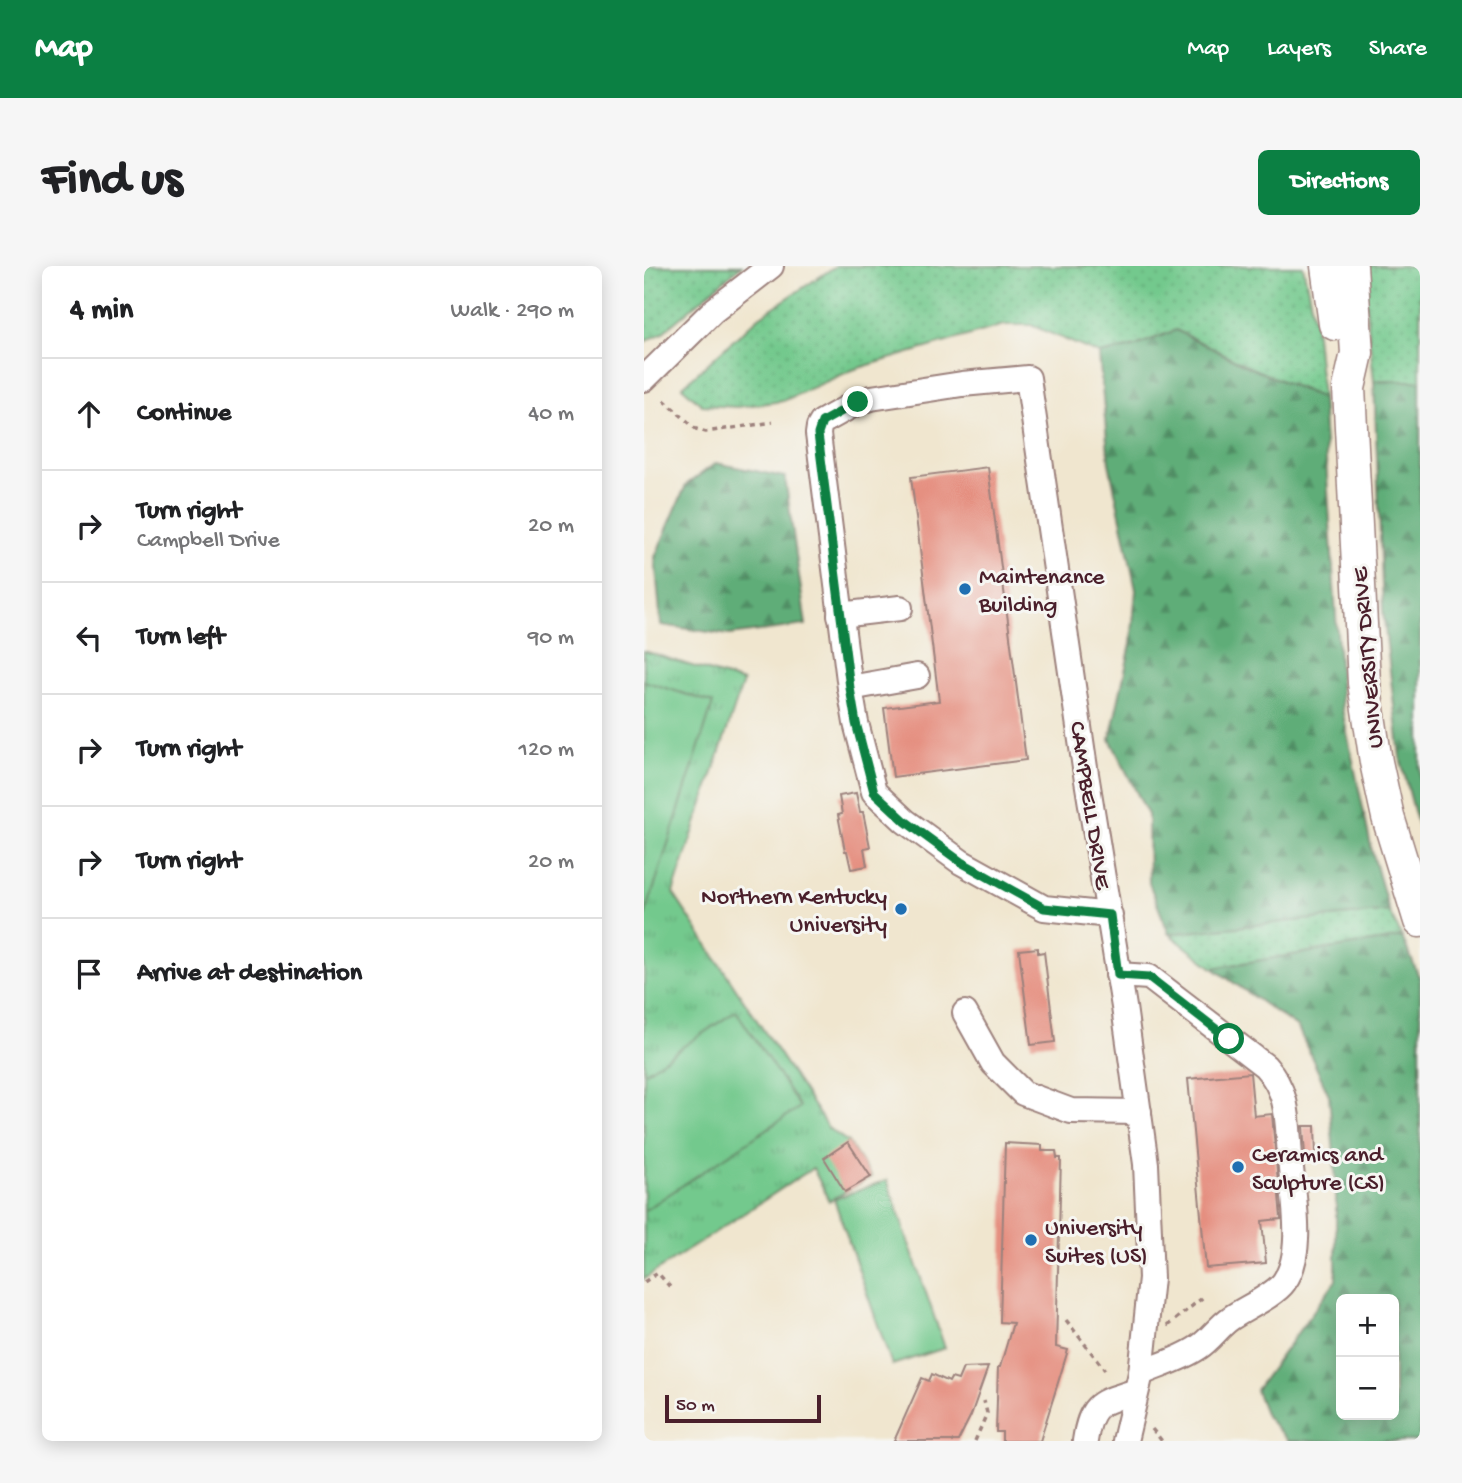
<!DOCTYPE html>
<html lang="en">
<head>
<meta charset="utf-8">
<style>
  body { margin:0; font-family:"Gochi Hand",sans-serif; background:#f6f6f6; color:#202124 }
  .controls { position:absolute; right:21px; bottom:21px; display:grid; overflow:hidden; border-radius:10px; box-shadow:0 4px 18px #0003 }
  .controls button { width:63px; height:63px; display:grid; place-items:center; padding:0; border:0; border-bottom:2px solid #e0e0e0; background:#fff; color:#202124; font:35px sans-serif }
  .scale { position:absolute; left:21px; bottom:18px; width:156px; box-sizing:border-box; padding-left:7px; border:4px solid #4a1f2b; border-top:0; font-size:19px; line-height:24px; white-space:nowrap; color:#4a1f2b; -webkit-text-stroke:5px #f6f6f2; paint-order:stroke }
  .stop { position:absolute; width:21px; height:21px; margin:-16px; border:5px solid #0b8043; border-radius:50%; background:#fff }
  .stop.end { background:#0b8043; border-color:#fff; box-shadow:0 2px 7px #0008 }
  .list { margin:0; padding:0; list-style:none }
  h2 { display:flex; justify-content:space-between; align-items:center; height:91px; margin:0; padding:0 28px; font-size:30px }
  h2 small { font-size:23px; font-weight:400; color:#757577 }
  .list li { display:grid; grid-template-columns:46px 1fr auto; gap:21px; align-items:center; box-sizing:border-box; height:112px; padding:0 28px; border-top:2px solid #e0e0e0 }
  .list b { display:block; font-size:26px; white-space:nowrap }
  .list p { margin:0; font-size:23px; white-space:nowrap; color:#757577 }
  .list em { font-size:23px; font-style:normal; color:#757577 }
  .icon { flex:none; width:38px; height:38px; fill:none; stroke:currentColor; stroke-width:2; stroke-linecap:round; stroke-linejoin:round }
  .map { position:relative; flex:none; width:776px; height:1175px; overflow:hidden; border-radius:10px }
  header { display:flex; align-items:center; gap:42px; box-sizing:border-box; height:98px; padding:0 35px; background:#0b8043; color:#fff }
  header strong { font-size:33px }
  nav { display:flex; gap:38px; margin-inline-start:auto; font-size:24px }
  .intro { display:flex; align-items:center; justify-content:space-between; box-sizing:border-box; height:168px; padding:0 42px }
  h1 { margin:0; font-size:49px }
  .button { padding:18px 32px; border-radius:10px; background:#0b8043; color:#fff; font-size:24px; font-weight:700 }
  main { display:flex; gap:42px; padding:0 42px }
  aside { flex:1; background:#fff; border-radius:10px; box-shadow:0 4px 18px #0003 }
  .map>svg:first-child { display:block }
  .grass { fill:url(#grass-dots); stroke:#5e745c; stroke-width:2 }
  .forest { fill:url(#forest-firs); stroke:#546652; stroke-width:2; fill-rule:evenodd }
  .park { fill:url(#park-tufts); stroke:#5e745c; stroke-width:2 }
  .pitch { fill:#73c98d; stroke:#5e745c; stroke-width:2 }
  .building { fill:#e58f80 }
  .lines { fill:none; stroke-linecap:round; stroke-linejoin:round }
  .minor-casing { stroke:#9d827d; stroke-width:28 }
  .major-casing { stroke:#9d827d; stroke-width:35 }
  .path { stroke:#9d827d; stroke-width:3.5; stroke-dasharray:5 5; stroke-linecap:butt }
  .minor { stroke:#fff; stroke-width:24 }
  .major { stroke:#fff; stroke-width:32 }
  .route { stroke:#0b8043; stroke-width:9 }
  .poi-dot { fill:#1f6fb2; stroke:#f6f6f2; stroke-width:2.5 }
  .labels { text-anchor:middle; stroke-width:6; stroke-linejoin:round; paint-order:stroke }
  .poi-label { font-size:24px; fill:#4a1f2b; stroke:#f6f6f2; text-anchor:start }
  .street-label { font-size:24px; fill:#4a1f2b; stroke:#f6f6f2 }
</style>
</head>
<body>
<header>
<strong>Map</strong>
<nav><a>Map</a><a>Layers</a><a>Share</a></nav>
</header>
<div class="intro"><h1>Find us</h1><a class="button">Directions</a></div>
<main>
<aside>
<h2>4 min<small>Walk · 290 m</small></h2>
<ul class="list">
<li><svg class="icon" aria-label="ahead" viewBox="0 0 24 24"><path d="M12 20V5M6 11l6-6 6 6"/></svg><div><b>Continue</b></div><em>40 m</em></li>
<li><svg class="icon" aria-label="right" viewBox="0 0 24 24"><path d="M7 20v-9h11M14 6l5 5-5 5"/></svg><div><b>Turn right</b><p>Campbell Drive</p></div><em>20 m</em></li>
<li><svg class="icon" aria-label="left" viewBox="0 0 24 24"><path d="M17 20v-9H6M10 6l-5 5 5 5"/></svg><div><b>Turn left</b></div><em>90 m</em></li>
<li><svg class="icon" aria-label="right" viewBox="0 0 24 24"><path d="M7 20v-9h11M14 6l5 5-5 5"/></svg><div><b>Turn right</b></div><em>120 m</em></li>
<li><svg class="icon" aria-label="right" viewBox="0 0 24 24"><path d="M7 20v-9h11M14 6l5 5-5 5"/></svg><div><b>Turn right</b></div><em>20 m</em></li>
<li><svg class="icon" aria-label="arrive" viewBox="0 0 24 24"><path d="M6 21V4h12l-3 4 3 4H6"/></svg><div><b>Arrive at destination</b></div></li>
</ul>
</aside>
<div class="map">
<svg width="776" height="1175" viewBox="0 0 776 1175">
  <defs>
    <pattern id="grass-dots" width="8" height="8" patternUnits="userSpaceOnUse" patternTransform="scale(1.75)"><rect width="8" height="8" fill="#73c98d"/><path d="M2 2h.1M6 6h.1" fill="none" stroke="#65ac7a" stroke-width="1.8" stroke-linecap="round"/></pattern>
    <pattern id="forest-firs" width="22" height="20" patternUnits="userSpaceOnUse" patternTransform="scale(1.75)"><rect width="22" height="20" fill="#5ead78"/><path d="M5 1l3.5 6h-7zM16 11l3.5 6h-7z" fill="#508c63"/></pattern>
    <pattern id="park-tufts" width="24" height="20" patternUnits="userSpaceOnUse" patternTransform="scale(1.75)"><rect width="24" height="20" fill="#73c98d"/><path d="M3 7l-1-3M5 7V3M7 7l1-3M15 17l-1-3M17 17v-4M19 17l1-3" fill="none" stroke="#65ac7a"/></pattern>
  </defs>
  <rect width="100%" height="100%" fill="#f6f6f2"/>
  <filter id="ink" filterUnits="userSpaceOnUse"><feTurbulence type="fractalNoise" baseFrequency=".0143" numOctaves="2"/><feDisplacementMap in="SourceGraphic" scale="14" xChannelSelector="R" yChannelSelector="G"/><feConvolveMatrix kernelMatrix="1 2 1 2 8 2 1 2 1" color-interpolation-filters="sRGB"/></filter>
  <filter id="wash" filterUnits="userSpaceOnUse"><feTurbulence type="fractalNoise" baseFrequency=".00686" numOctaves="4" result="noise"/><feDisplacementMap in="SourceGraphic" scale="28" xChannelSelector="R" yChannelSelector="G"/><feGaussianBlur stdDeviation="1.57" result="paint"/><feColorMatrix in="noise" values="0 0 0 0 0 0 0 0 0 0 0 0 0 0 0 0 0 1.4 0 .05"/><feComposite in="paint" operator="in"/></filter>
  <g filter="url(#wash)">
    <rect width="100%" height="100%" fill="#f0e6cf"/>
    <g class="grass">
      <path d="M0,0H97L17,68L0,76Z"/>
      <path d="M192,0H659L671,58L678,132L607,102L532,64L489,81L455,88L387,59H360L208,104L139,135L93,141L58,139L38,121L115,51Z"/>
      <path d="M718,0H776V115H730Z"/>
      <path d="M745,645L758,671L569,702L525,668Z"/>
    </g>
    <g class="forest">
      <path d="M532,64L607,102L678,132L698,443L728,585L745,645L525,668L505,617L504,549L466,473L487,378L492,324L465,197L455,88L489,81Z"/>
      <path d="M730,115H776V568L756,491L739,345Z"/>
      <path d="M72,197L141,211L162,359L85,369L17,359L11,291L42,219Z"/>
      <path d="M758,671L776,713V1175H644L622,1150L612,1124L692,1014V915L685,829L654,762L569,702ZM697,1033H750V1149H697Z"/>
    </g>
    <path class="park" d="M0,385L99,416L29,627L184,862L204,876L227,911L185,935L169,902L0,1013Z"/>
    <g class="pitch">
      <path d="M0,415L69,437L0,653Z"/>
      <path d="M92,745L156,841L0,945V807Z"/>
      <path d="M243,914L301,1082L248,1099L190,933Z"/>
    </g>
    <g id="blocks">
      <g class="building">
        <path d="M344,201L382,494L249,511L240,442L295,435L267,211Z"/>
        <path d="M212,527L216,546H219L226,581L220,582L223,600L207,603L203,585H201L194,549L198,548L195,530Z"/>
        <path d="M394,682V687L400,686L411,776L387,779L375,684Z"/>
        <path d="M606,807L610,850L628,848L637,953L618,955L622,997L562,1002L544,813Z"/>
        <path d="M659,860H671L672,890H661Z"/>
        <path d="M204,876L227,911L201,926L180,892Z"/>
        <path d="M361,877L398,879V885H412L413,892H417L412,1081L424,1084L396,1175H358V1166H352L354,1101H356L369,1057L356,1056Z"/>
        <path d="M344,1101L327,1149L314,1175H250L278,1112L285,1115L288,1108L305,1116L307,1112L314,1114L319,1102Z"/>
      </g>
    </g>
  </g>
  <g filter="url(#ink)">
    <use href="#blocks" fill-opacity="0" stroke="#9d827d" stroke-width="2"/>
    <g class="lines">
      <defs>
        <g id="minor">
          <path d="M0,113L69,45L127,0"/>
          <path d="M196,349L256,342"/>
          <path d="M206,422L273,410"/>
          <path d="M466,649L400,642L317,596L261,555L230,526L212,457L206,422L174,168L175,161L178,156L214,136L227,132L318,118L384,112L441,502L480,741L502,898L507,1012L497,1107L481,1175"/>
          <path d="M474,709L505,711L621,800C646,827 643,856 646,890C648,926 662,986 640,1016C631,1029 600,1043 587,1052C575,1060 567,1073 555,1081C538,1093 516,1099 497,1107"/>
          <path d="M321,747L349,797L379,827L427,845L495,846"/>
          <path d="M441,1175C447,1135 457,1137 492,1125"/>
        </g>
        <g id="major">
          <path d="M683,0L691,58"/>
          <path d="M707,0L713,87L705,122L720,417L732,496L744,551L776,655"/>
        </g>
      </defs>
      <use href="#minor" class="minor-casing"/>
      <use href="#major" class="major-casing"/>
      <g class="path">
        <path d="M20,134L52,163L62,166L129,156"/>
        <path d="M0,1016L14,1007L26,1021"/>
        <path d="M422,1054L461,1104"/>
        <path d="M523,1060L562,1029"/>
        <path d="M508,1163L518,1175"/>
        <path d="M308,1175H309"/>
        <path d="M331,1175L343,1147L340,1135"/>
      </g>
      <use href="#minor" class="minor"/>
      <use href="#major" class="major"/>
    </g>
  </g>
  <g class="lines" filter="url(#ink)">
    <path class="route" d="M214,136L178,156L174,168L206,422L212,457L230,526L261,555L317,596L400,642L466,649L474,709L505,711L585,773"/>
  </g>
  <g class="poi-dot">
    <circle cx="321" cy="323" r="7"/>
    <circle cx="257" cy="643" r="7"/>
    <circle cx="594" cy="901" r="7"/>
    <circle cx="387" cy="974" r="7"/>
  </g>
  <g class="labels">
    <g class="poi-label">
      <text x="335" y="317">Maintenance<tspan x="335" dy="28">Building</tspan></text>
      <text x="243" y="637" text-anchor="end">Northern Kentucky<tspan x="243" dy="28">University</tspan></text>
      <text x="608" y="895">Ceramics and<tspan x="608" dy="28">Sculpture (CS)</tspan></text>
      <text x="401" y="968">University<tspan x="401" dy="28">Suites (US)</tspan></text>
    </g>
    <g class="street-label">
      <text transform="translate(722 392) rotate(-95)" y="8">UNIVERSITY DRIVE</text>
      <text transform="translate(448 539) rotate(81)" y="8">CAMPBELL DRIVE</text>
    </g>
  </g>
</svg>
<div class="controls">
<button>+</button>
<button>−</button>
</div>
<div class="scale">50 m</div>
<div class="stop" style="left:585px;top:773px"></div>
<div class="stop end" style="left:214px;top:136px"></div>
</div>
</main>
</body>
</html>
